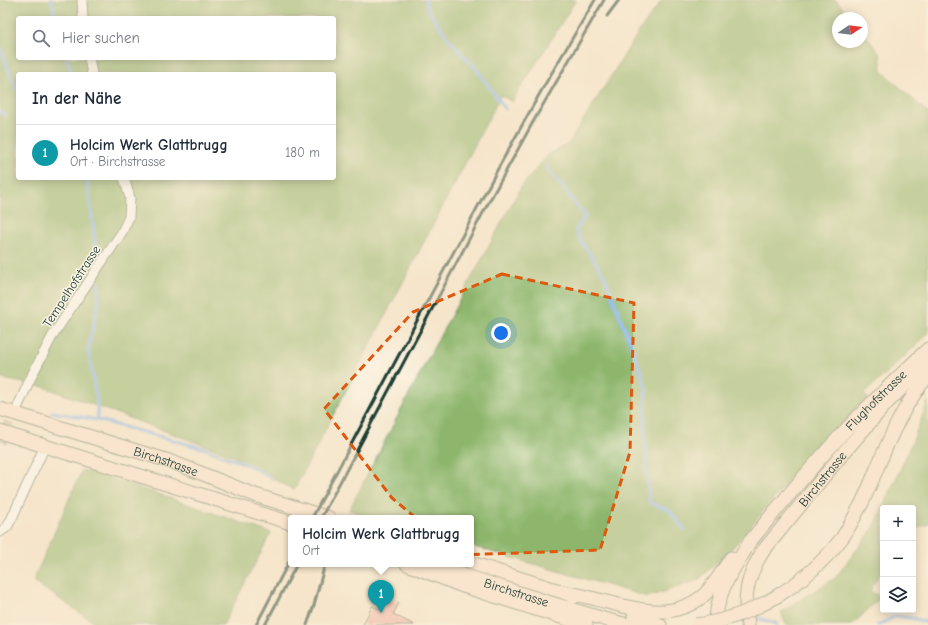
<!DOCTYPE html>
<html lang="de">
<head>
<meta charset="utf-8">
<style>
  body { margin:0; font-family:"Comic Neue",sans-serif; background:#f2f2f3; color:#1f2937 }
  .controls { position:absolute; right:12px; bottom:12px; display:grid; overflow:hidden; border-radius:4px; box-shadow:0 2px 10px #0003 }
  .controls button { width:36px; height:36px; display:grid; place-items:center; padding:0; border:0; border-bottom:1px solid #e0e1e3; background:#fff; color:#1f2937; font:20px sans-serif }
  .compass { position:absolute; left:832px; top:12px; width:36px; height:36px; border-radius:50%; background:#fff; box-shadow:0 2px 10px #0003; rotate:77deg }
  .you { position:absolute; left:501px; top:333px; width:14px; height:14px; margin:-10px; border:3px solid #fff; border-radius:50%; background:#1a73e8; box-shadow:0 0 0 6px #1a73e833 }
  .badge { display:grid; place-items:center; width:26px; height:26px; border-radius:50%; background:#ea580c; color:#fff; font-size:13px; font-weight:700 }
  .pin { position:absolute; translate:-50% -33px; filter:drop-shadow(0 1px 2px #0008) }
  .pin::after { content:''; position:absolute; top:21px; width:14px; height:12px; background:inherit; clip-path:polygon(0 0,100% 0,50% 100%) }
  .popup { position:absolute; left:288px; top:515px; width:186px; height:52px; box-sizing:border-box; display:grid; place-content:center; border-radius:4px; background:#fff; filter:drop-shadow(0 1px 3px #0005); font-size:13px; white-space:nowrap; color:#747a83 }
  .popup b { font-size:15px; color:#1f2937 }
  .popup::after { content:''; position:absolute; left:50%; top:100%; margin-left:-8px; border:8px solid transparent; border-top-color:#fff }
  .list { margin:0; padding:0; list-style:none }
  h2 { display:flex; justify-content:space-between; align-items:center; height:52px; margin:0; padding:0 16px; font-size:17px }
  h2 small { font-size:13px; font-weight:400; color:#747a83 }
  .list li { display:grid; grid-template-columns:26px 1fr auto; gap:12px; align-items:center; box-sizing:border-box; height:56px; padding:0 16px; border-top:1px solid #e0e1e3 }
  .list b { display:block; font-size:15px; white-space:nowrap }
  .list p { margin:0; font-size:13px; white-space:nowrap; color:#747a83 }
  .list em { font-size:13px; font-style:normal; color:#747a83 }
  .icon { flex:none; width:22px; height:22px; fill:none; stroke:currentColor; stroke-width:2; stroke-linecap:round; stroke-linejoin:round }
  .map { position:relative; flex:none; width:928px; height:625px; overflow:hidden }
  .search { position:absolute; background:#fff; box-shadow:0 2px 10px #0003; left:16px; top:16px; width:320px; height:44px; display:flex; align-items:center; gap:10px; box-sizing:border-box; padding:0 14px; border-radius:4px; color:#747a83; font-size:15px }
  .panel { position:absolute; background:#fff; box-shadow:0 2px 10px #0003; left:16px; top:72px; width:320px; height:108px; border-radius:4px }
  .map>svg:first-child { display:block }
  .forest { fill:#8db66c; stroke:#567a50; fill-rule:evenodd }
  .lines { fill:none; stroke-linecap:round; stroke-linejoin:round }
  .stream { stroke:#81b4ee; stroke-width:3.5 }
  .building { fill:#ed9991 }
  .street-tunnel { stroke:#cac3ad; stroke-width:9; stroke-dasharray:9 4.5; stroke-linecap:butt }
  .street-casing { stroke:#6a7869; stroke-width:11 }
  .secondary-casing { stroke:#6a7869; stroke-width:15 }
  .street { stroke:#fff; stroke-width:9 }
  .secondary { stroke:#fde4d0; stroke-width:13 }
  .rail { stroke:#1f3d34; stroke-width:3 }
  .secondary-bridge-casing { stroke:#6a7869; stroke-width:15; stroke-linecap:butt }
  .secondary-bridge { stroke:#fde4d0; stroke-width:13 }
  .marked { fill:none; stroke:#de580e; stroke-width:3; stroke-dasharray:8 5; stroke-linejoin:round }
  .labels { text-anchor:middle; stroke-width:3; stroke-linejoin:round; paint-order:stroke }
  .street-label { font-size:13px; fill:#1f3d34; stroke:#fcf5e5 }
</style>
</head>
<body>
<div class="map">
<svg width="928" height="625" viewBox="0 0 928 625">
  <rect width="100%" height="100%" fill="#fcf5e5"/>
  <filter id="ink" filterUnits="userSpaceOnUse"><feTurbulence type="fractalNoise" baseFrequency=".025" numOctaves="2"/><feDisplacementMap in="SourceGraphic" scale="8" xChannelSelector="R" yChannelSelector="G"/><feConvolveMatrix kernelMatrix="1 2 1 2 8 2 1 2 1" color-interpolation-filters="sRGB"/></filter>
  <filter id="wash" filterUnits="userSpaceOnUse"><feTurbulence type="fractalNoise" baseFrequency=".012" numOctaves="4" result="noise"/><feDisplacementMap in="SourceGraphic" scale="16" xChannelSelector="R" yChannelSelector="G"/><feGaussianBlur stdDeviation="0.9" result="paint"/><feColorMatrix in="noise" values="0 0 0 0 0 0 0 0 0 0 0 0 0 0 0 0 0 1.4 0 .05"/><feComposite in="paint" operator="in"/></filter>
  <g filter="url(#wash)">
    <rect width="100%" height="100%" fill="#f5e5cb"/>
    <g class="forest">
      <path d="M0,0H576L512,102L501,95L294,490L231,455L44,387L8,380L0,377ZM18,18H334V58H18ZM18,74H334V178H18Z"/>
      <path d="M662,0H836L851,18H838V42H862V31L880,53L882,71L928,113V334L864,394L868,398L808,458L729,552L698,580L648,597L471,546V518H375L349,510L427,360L521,187L548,155L569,143L640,30Z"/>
      <path d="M928,401V524L913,530V508H883V568L870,591L881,597L852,625H786L781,612L835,578L874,527L910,448Z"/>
      <path d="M82,470L109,477L271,533L223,625H98L33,581Z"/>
    </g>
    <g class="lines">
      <g class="stream">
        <path d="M51,0L56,18"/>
        <path d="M426,0L427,9L452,43L477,70L505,109"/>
        <path d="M0,47L16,89"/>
        <path d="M67,58L71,74"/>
        <path d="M0,112L5,115"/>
        <path d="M546,166L585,216L576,230L580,239L604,275L638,363L646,389L644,424L649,502L670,511L685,530"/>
        <path d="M87,178L96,250"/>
        <path d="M52,412L98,420L206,449L223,456L249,465L271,478"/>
        <path d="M98,420L96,395L88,349L99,300L98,282"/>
        <path d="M757,618L775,623L777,625"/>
        <path d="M878,625L896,616L912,618L928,623"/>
      </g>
    </g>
    <g id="blocks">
      <path class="building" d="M389,598L399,603L393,614L414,625H363L372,606L383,611Z"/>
    </g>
  </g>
  <g filter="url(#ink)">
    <use href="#blocks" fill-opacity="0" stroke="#6a7869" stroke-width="1"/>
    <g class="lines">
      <path class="street-tunnel" d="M0,443L17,408"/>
      <defs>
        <g id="street">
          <path d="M82,0L83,18"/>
          <path d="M89,58L92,74"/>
          <path d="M18,406L33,373L53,335L122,232L129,217L130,198L124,178"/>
          <path d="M0,532L7,527L11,520L45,446"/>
        </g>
        <g id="secondary">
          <path id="s1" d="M0,409L169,461L198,472L255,495L329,518"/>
          <path d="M0,432L291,523"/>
          <path d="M862,503C881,462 897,411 928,376"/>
          <path d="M471,563L566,593L574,597"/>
          <path d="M407,564L460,585L586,625"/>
          <path id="s2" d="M429,564L557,605L604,619L628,625"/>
          <path d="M566,593C573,594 580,595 587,597C627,606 669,625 704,595C715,584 723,571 731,558"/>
          <path d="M634,617L660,625"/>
          <path id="s3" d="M716,625C715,604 724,584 735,566C740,559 744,552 748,544C778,507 809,470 841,435C868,405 899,377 928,349"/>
          <path id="s4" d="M748,625C743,595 747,577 763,551L839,458L884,406L928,362"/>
        </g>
      </defs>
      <use href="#street" class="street-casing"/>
      <use href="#secondary" class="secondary-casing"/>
      <use href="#street" class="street"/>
      <use href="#secondary" class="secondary"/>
      <g class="rail">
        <path d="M607,16L619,0"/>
        <path d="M312,518L501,163L544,86L595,0"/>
        <path d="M321,518L484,211L533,122L604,0"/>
        <path d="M256,625L291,558"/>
        <path d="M265,625L297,564"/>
        <path d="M307,625L314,605L325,564"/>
      </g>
      <defs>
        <path id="secondary-bridge" d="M696,625C754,618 807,583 842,538C850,527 855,515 862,503"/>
      </defs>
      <use href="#secondary-bridge" class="secondary-bridge-casing"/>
      <use href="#secondary-bridge" class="secondary-bridge"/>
    </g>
  </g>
  <path d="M0 0H928V625H0ZM502,274L634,303L630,452L600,550L460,555L392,498L324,409L413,312Z" fill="#f5e5cb" fill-opacity=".55" fill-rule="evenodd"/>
  <path class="marked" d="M502,274L634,303L630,452L600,550L460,555L392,498L324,409L413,312Z"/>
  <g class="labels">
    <g class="street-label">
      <text transform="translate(71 286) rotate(-57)" y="5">Tempelhofstrasse</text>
      <text dy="5" stroke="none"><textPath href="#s3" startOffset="281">Flughofstrasse</textPath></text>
      <text dy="5" stroke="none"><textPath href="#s1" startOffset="174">Birchstrasse</textPath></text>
      <text dy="5" stroke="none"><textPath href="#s4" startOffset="171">Birchstrasse</textPath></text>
      <text dy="5" stroke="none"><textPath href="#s2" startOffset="92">Birchstrasse</textPath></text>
    </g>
  </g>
</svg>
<div class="controls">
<button>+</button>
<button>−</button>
<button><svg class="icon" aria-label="layers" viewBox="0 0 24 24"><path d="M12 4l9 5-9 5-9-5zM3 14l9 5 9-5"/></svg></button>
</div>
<svg class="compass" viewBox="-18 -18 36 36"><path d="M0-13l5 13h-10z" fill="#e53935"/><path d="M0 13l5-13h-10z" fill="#747a83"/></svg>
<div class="you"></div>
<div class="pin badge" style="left:381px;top:613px;background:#0f9aa8">1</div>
<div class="popup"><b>Holcim Werk Glattbrugg</b>Ort</div>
<div class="search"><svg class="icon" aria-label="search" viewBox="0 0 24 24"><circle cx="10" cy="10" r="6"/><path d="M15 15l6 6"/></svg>Hier suchen</div>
<section class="panel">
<h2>In der Nähe<small></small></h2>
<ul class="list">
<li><span class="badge" style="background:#0f9aa8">1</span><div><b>Holcim Werk Glattbrugg</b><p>Ort · Birchstrasse</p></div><em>180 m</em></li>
</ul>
</section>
</div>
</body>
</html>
